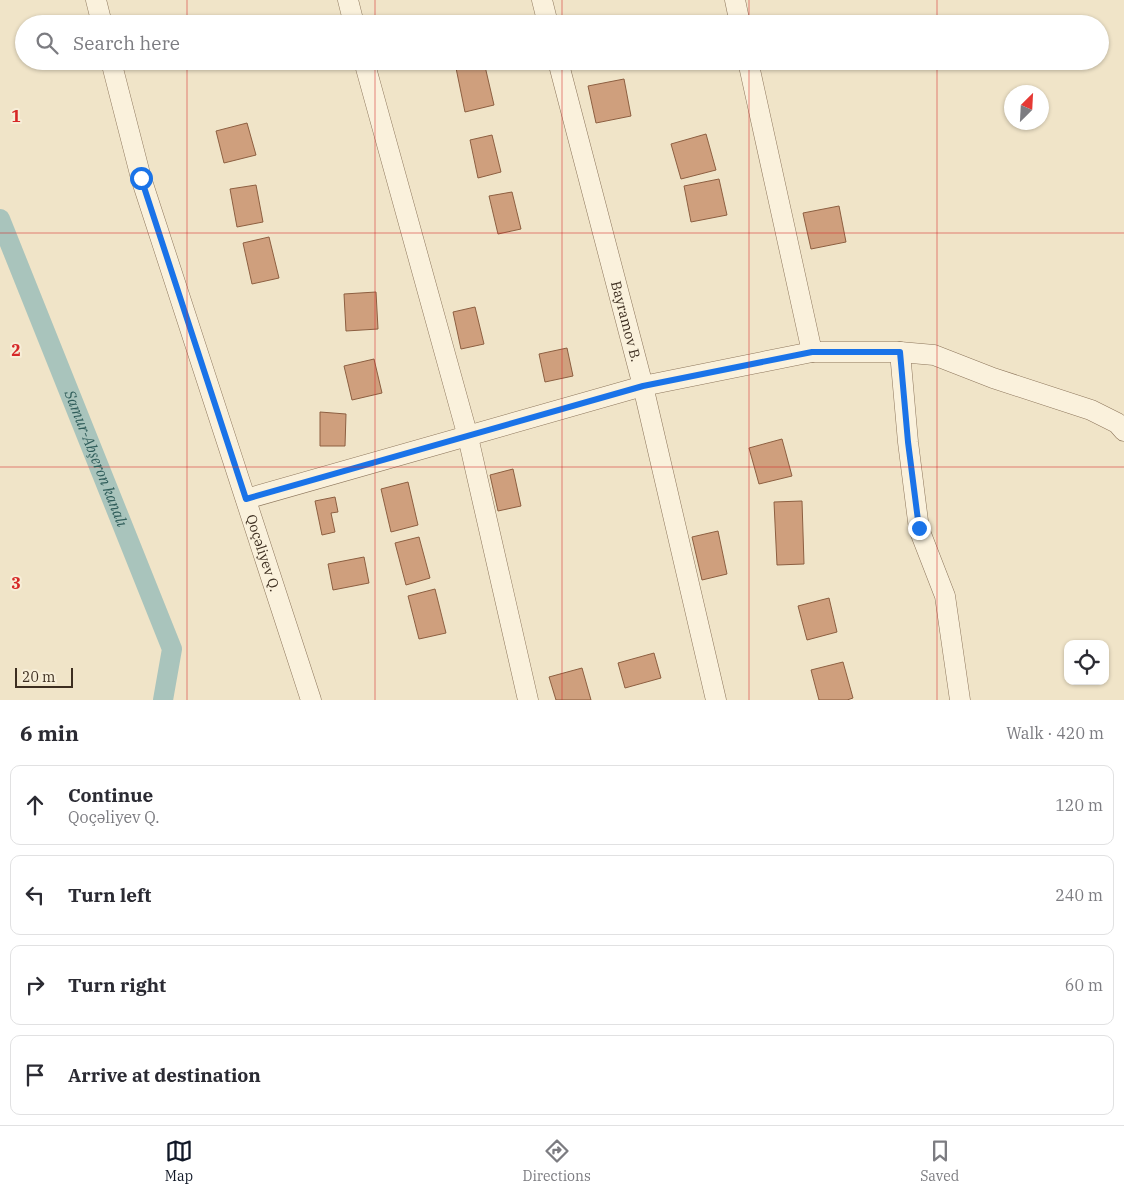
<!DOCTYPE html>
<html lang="en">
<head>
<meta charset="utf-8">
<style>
  body { margin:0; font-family:"IBM Plex Serif",serif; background:#f2f2f3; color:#2b2b33 }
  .controls { position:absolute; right:15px; bottom:15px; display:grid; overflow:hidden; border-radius:10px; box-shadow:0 1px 4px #0004 }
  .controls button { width:45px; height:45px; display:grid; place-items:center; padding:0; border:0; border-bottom:1px solid #e1e1e2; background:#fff; color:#2b2b33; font:25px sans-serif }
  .compass { position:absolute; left:1004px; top:85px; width:45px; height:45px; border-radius:50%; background:#fff; box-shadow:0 1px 4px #0004; rotate:24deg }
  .scale { position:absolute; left:15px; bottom:12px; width:58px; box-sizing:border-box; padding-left:5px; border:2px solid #3d2e20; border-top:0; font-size:14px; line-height:18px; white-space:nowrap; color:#3d2e20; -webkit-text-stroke:4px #f7eed8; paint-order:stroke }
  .stop { position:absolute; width:15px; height:15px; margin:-11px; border:4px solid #1a73e8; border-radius:50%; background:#fff }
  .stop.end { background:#1a73e8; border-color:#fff; box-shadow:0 1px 5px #0008 }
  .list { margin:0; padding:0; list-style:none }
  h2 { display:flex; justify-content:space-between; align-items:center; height:65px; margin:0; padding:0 20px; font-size:21px }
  h2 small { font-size:16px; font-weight:400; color:#7c7c81 }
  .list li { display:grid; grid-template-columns:32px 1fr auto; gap:15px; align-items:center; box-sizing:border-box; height:80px; margin:0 10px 10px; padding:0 10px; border:1px solid #e1e1e2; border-radius:10px }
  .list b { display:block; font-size:19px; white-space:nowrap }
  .list p { margin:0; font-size:16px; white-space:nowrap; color:#7c7c81 }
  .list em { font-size:16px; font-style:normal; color:#7c7c81 }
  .icon { flex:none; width:28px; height:28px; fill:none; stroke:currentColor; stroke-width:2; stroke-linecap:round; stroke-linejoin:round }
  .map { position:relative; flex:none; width:1124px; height:700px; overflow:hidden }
  .search { position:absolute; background:#fff; box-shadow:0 1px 4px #0004; left:15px; right:15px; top:15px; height:55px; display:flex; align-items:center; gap:12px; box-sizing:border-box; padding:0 18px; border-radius:28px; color:#7c7c81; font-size:19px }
  .sheet { height:425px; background:#fff }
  nav { display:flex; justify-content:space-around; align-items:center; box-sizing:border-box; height:70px; border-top:1px solid #e1e1e2; background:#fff; font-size:14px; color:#7c7c81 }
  nav a { display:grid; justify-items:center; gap:2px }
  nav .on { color:#111827 }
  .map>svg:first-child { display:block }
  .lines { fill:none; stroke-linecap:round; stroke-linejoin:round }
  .canal { stroke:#a9c4bc; stroke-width:20 }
  .building { fill:#cf9f7d; stroke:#8d5f41 }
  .street-casing { stroke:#8d765c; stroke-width:21 }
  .street { stroke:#faf1dc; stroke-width:20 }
  .route { stroke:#1a73e8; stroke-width:6 }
  .grid { fill:none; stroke:#d62828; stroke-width:1; stroke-opacity:0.55 }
  .labels { text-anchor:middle; stroke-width:4; stroke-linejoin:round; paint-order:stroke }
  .street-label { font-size:14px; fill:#3d2e20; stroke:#f7eed8 }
  .water-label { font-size:15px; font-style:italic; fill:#2f5d5a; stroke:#f7eed8 }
  .grid-label { font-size:16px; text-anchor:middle; font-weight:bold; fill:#d62828; stroke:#f7eed8; stroke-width:4; stroke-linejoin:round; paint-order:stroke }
</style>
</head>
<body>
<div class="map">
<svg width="1124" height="700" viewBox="0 0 1124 700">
  <rect width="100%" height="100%" fill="#f0e4c8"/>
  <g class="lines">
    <path class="canal" id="s1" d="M0,219L172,649L163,700"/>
  </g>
  <g class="building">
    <path d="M483,21V24H468Z"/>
    <path d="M484,62L494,105L465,112L456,68Z"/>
    <path d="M624,79L631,116L596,123L588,86Z"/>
    <path d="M247,123L256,155L224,163L216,131Z"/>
    <path d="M706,134L716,170L681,179L671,144Z"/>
    <path d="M492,135L501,172L478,178L470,140Z"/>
    <path d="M719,179L727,215L691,222L684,186Z"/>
    <path d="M256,185L263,222L237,227L230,189Z"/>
    <path d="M512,192L521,229L498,234L489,196Z"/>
    <path d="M839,206L846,242L811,249L803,213Z"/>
    <path d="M269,237L279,278L252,284L243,243Z"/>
    <path d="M376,292L378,329L346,331L344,294Z"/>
    <path d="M475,307L484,344L461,349L453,312Z"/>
    <path d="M567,348L573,376L545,382L539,354Z"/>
    <path d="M374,359L382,393L352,400L344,366Z"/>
    <path d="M320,412L346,414L345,446H320Z"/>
    <path d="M782,439L792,476L759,484L749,448Z"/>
    <path d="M513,469L521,506L498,511L490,475Z"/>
    <path d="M408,482L418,525L391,532L381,489Z"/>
    <path d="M335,497L338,512L331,513L335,532L322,535L315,501Z"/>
    <path d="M802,501L804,564L777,565L774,502Z"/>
    <path d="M718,531L727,574L702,580L692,537Z"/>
    <path d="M419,537L430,578L406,585L395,543Z"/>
    <path d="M364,557L369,583L333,590L328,564Z"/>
    <path d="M435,589L446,633L419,639L408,596Z"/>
    <path d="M829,598L837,632L807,640L798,606Z"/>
    <path d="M654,653L661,678L625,688L618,663Z"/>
    <path d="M843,662L853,698L847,700H819L811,670Z"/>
    <path d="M582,668L591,700H556L549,677Z"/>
  </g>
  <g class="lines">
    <defs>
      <g id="street">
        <path d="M96,0L102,24"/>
        <path d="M348,0L354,24"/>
        <path d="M542,0L548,24"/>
        <path d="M735,0L740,24"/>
        <path id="s2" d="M111,61L141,178L311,700"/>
        <path d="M364,61L468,437L528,700"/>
        <path id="s3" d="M558,61L643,386L716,700"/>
        <path d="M748,61L812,352"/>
        <path d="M900,352L908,442L919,529L945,596L960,700"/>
        <path d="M246,499L643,386L812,352H900L934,355L993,378L1091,410L1117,423L1124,431"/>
      </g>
    </defs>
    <use href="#street" class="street-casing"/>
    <use href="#street" class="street"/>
  </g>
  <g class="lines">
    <path class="route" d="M141,178L246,499L643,386L812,352H900L908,442L919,528"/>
  </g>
  <path class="grid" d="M187,0V24M375,0V24M562,0V24M749,0V24M937,0V24M187,61V700M375,61V700M562,61V700M749,61V700M937,61V700M0,233H1124M0,467H1124"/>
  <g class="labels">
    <g class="street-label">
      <text dy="5" stroke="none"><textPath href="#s3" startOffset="269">Bayramov B.</textPath></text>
      <text dy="5" stroke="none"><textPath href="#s2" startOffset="515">Qoçəliyev Q.</textPath></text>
    </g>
    <g class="water-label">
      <text dy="5" stroke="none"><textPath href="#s1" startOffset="258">Samur-Abşeron kanalı</textPath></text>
    </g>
  </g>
  <g class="grid-label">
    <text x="16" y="122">1</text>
    <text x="16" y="356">2</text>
    <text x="16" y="589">3</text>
  </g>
</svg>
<div class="controls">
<button><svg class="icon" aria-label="locate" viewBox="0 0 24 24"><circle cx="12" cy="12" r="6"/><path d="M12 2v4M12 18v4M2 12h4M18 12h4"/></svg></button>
</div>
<svg class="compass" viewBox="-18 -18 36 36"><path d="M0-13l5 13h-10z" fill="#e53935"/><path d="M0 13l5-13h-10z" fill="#7c7c81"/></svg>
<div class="scale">20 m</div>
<div class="stop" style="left:141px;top:178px"></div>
<div class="stop end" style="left:919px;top:528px"></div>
<div class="search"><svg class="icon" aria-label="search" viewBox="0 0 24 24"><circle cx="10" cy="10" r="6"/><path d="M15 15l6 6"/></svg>Search here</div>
</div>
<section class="sheet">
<h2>6 min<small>Walk · 420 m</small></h2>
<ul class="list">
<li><svg class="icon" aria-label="ahead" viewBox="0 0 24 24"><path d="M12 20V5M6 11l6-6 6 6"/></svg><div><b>Continue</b><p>Qoçəliyev Q.</p></div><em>120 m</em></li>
<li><svg class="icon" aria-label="left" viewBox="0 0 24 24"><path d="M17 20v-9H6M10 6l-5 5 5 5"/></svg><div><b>Turn left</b></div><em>240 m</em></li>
<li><svg class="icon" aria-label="right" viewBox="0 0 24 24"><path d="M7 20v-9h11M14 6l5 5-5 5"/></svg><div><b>Turn right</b></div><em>60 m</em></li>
<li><svg class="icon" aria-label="arrive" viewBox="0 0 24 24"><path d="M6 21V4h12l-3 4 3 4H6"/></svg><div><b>Arrive at destination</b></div></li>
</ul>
</section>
<nav>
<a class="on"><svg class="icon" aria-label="map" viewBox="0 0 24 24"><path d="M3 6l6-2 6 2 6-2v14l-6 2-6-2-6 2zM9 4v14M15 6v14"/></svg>Map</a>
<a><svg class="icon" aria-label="directions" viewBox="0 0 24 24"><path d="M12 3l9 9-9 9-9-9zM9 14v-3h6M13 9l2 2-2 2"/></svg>Directions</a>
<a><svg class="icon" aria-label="saved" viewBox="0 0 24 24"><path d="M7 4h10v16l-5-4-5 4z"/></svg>Saved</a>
</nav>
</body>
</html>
